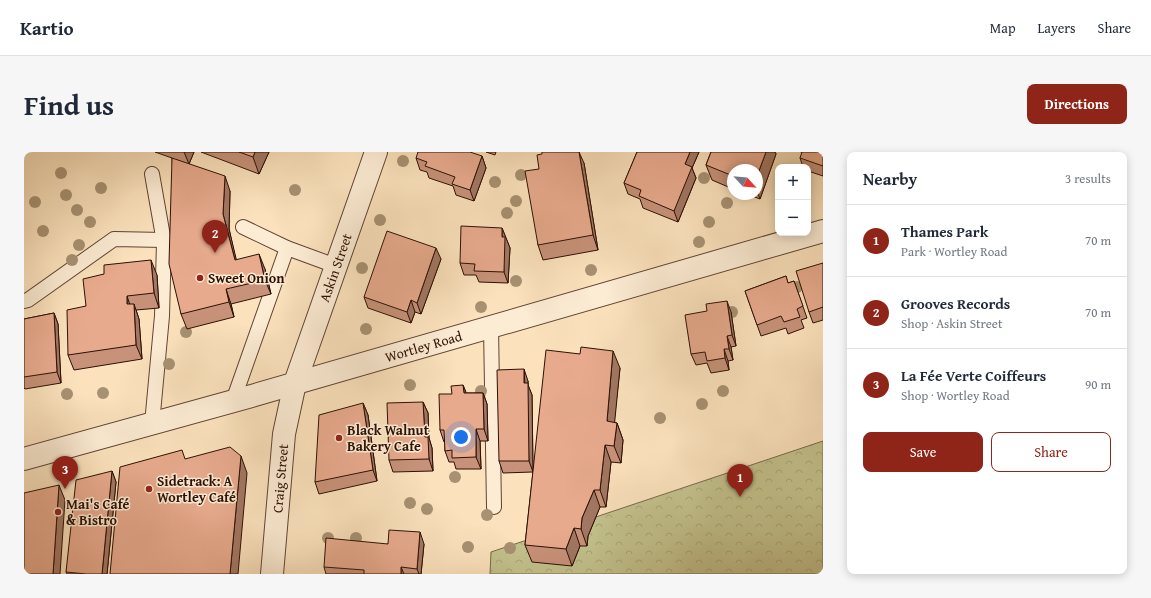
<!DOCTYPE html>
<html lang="en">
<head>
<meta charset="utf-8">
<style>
  body { margin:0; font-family:"Gentium Book Plus",serif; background:#f6f6f7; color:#1f2937 }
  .controls { position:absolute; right:12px; top:12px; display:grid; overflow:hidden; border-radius:8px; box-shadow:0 2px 10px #0003 }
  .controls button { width:36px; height:36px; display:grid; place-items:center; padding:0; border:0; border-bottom:1px solid #e0e1e3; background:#fff; color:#1f2937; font:20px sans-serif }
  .compass { position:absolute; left:703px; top:12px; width:36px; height:36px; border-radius:50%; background:#fff; box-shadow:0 2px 10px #0003; rotate:116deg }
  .you { position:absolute; left:437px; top:285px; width:14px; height:14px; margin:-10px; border:3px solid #fff; border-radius:50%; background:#1a73e8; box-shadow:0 0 0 6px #1a73e833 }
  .badge { display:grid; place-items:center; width:26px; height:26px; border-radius:50%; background:#8f2418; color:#fff; font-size:13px; font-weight:700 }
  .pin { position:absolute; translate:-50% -33px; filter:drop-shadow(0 1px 2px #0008) }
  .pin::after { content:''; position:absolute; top:21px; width:14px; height:12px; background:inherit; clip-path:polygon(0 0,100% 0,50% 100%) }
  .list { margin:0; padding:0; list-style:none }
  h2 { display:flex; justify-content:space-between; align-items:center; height:52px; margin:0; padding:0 16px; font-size:17px }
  h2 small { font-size:13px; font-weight:400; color:#747a83 }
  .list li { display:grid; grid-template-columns:26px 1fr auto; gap:12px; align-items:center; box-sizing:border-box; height:72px; padding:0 16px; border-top:1px solid #e0e1e3 }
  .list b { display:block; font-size:15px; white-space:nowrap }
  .list p { margin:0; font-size:13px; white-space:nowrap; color:#747a83 }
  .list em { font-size:13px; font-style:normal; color:#747a83 }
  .actions { display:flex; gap:8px; padding:12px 16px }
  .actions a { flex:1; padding:9px 0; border:1px solid #8f2418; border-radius:8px; text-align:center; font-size:14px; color:#8f2418 }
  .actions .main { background:#8f2418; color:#fff }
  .map { position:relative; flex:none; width:799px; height:422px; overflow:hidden; border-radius:8px }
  header { display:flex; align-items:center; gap:24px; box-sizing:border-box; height:56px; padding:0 20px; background:#fff; border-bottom:1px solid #e0e1e3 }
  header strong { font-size:19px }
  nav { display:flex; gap:22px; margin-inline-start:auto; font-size:14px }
  .intro { display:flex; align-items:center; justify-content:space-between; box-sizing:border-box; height:96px; padding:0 24px }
  h1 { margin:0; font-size:28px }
  .button { padding:10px 18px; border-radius:8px; background:#8f2418; color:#fff; font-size:14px; font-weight:700 }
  main { display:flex; gap:24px; padding:0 24px }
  aside { flex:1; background:#fff; border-radius:8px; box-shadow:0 2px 10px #0003 }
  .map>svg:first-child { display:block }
  .forest { fill:url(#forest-crowns); stroke:#786949 }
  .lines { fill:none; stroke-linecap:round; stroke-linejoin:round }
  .service-casing { stroke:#604433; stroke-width:16 }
  .minor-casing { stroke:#604433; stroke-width:24 }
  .tertiary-casing { stroke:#604433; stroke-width:24 }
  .service { stroke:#fcecd4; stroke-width:14 }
  .minor { stroke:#fcecd4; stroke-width:22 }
  .tertiary { stroke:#fcecd4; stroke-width:22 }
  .tree { fill:#a79172 }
  .wall { fill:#c79279; stroke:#2d1005 }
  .shaded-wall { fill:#a27763; stroke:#2d1005 }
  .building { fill:#e7aa8d; stroke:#2d1005 }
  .poi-dot { fill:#8f2418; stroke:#fcecd4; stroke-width:1.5 }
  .labels { text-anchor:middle; stroke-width:3; stroke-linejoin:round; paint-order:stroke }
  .street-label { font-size:14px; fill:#2d1005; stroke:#fcecd4 }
  .poi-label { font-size:14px; font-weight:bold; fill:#2d1005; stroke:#fcecd4; text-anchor:start }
</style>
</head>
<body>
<header>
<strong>Kartio</strong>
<nav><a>Map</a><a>Layers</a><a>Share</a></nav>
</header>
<div class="intro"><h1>Find us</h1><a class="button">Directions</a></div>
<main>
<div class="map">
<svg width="799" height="422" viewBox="0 0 799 422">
  <defs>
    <pattern id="forest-crowns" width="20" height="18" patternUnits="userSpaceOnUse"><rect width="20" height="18" fill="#c3c28d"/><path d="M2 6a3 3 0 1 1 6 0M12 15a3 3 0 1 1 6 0" fill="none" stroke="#a8a678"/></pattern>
  </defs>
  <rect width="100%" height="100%" fill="#fbe2bd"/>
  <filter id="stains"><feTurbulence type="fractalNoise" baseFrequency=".005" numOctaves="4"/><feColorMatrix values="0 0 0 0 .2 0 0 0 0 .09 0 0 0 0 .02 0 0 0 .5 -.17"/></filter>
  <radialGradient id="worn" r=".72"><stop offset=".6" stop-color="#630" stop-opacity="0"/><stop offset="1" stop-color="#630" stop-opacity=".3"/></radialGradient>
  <path class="forest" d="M799,289V422H466L467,400Z"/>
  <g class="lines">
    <defs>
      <g id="service">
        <path d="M128,22L140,90L138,164L128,272"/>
        <path d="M219,75L263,96L312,114"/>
        <path d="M0,149L4,148L90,87L140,88"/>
        <path d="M467,175L470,355"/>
        <path d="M209,249L263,96"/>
      </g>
      <g id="minor">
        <path id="s1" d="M248,422L260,282L271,231L352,0"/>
      </g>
      <g id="tertiary">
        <path id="s2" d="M0,307L231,243L799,79"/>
      </g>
    </defs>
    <use href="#service" class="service-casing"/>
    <use href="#minor" class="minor-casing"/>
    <use href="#tertiary" class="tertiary-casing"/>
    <use href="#service" class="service"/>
    <use href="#minor" class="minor"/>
    <use href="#tertiary" class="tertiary"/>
  </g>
  <g class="tree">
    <circle cx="379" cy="9" r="6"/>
    <circle cx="37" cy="21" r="6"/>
    <circle cx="497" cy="23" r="6"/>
    <circle cx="680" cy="26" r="6"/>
    <circle cx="471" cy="30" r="6"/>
    <circle cx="77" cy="36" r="6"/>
    <circle cx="271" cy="38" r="6"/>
    <circle cx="42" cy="43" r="6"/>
    <circle cx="492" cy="49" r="6"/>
    <circle cx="11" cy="50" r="6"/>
    <circle cx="703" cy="51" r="6"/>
    <circle cx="53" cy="58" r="6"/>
    <circle cx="483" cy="61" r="6"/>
    <circle cx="356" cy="68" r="6"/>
    <circle cx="66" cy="70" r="6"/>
    <circle cx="685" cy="70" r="6"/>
    <circle cx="19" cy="79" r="6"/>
    <circle cx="675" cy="90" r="6"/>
    <circle cx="55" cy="93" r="6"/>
    <circle cx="48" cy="108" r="6"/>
    <circle cx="338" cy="116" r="6"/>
    <circle cx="567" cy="118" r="6"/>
    <circle cx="492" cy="129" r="6"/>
    <circle cx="773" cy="135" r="6"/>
    <circle cx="457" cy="155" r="6"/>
    <circle cx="708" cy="160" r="6"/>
    <circle cx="342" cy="177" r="6"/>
    <circle cx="162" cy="180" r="6"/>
    <circle cx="145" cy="212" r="6"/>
    <circle cx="386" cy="233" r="6"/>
    <circle cx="457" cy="239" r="6"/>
    <circle cx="699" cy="239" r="6"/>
    <circle cx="79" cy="241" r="6"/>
    <circle cx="43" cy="242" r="6"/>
    <circle cx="678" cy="252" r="6"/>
    <circle cx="636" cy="266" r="6"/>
    <circle cx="431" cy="325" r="6"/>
    <circle cx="386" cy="351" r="6"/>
    <circle cx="403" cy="357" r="6"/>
    <circle cx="463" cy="363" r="6"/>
    <circle cx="304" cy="386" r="6"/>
    <circle cx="332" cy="386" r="6"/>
    <circle cx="444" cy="395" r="6"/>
    <circle cx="486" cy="396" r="6"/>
  </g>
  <g class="wall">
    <path d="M131,0H170L165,12L206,39L205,77L212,108L241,117L247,142L207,152L210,165L163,177L157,162L148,6Z"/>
    <path d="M177,0H245L235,22Z"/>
    <path d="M462,0H472L471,3Z"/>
    <path d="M613,0H675L668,16L672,26L654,70L619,56L616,47L604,42L600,31Z"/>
    <path d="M687,0H751L752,2L736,47L723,42H733V18H709V37L688,28L682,13Z"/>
    <path d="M777,0H799V24L784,19V15H779L776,6L778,2Z"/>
    <path d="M458,4L462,16L450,49L432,43L429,34L405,26L403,20L396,18L392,6Z"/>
    <path d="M560,11L574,98L519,108L514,93L515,17Z"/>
    <path d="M478,76L486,96L484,131L455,130L452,123H440L436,111Z"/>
    <path d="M417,107L397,162L391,160L387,171L344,156L340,145Z"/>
    <path d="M799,111V168L789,171L785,160Z"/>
    <path d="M80,122L133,123L135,156L112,158L115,167L118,207L50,218L44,203L62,154Z"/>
    <path d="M762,124L764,131L770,129L783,166L777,168L780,176L764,182L762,176L737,184L721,139Z"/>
    <path d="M707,160L712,194L707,195L709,208L704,209L705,218L687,221L683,211L672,213L667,202Z"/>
    <path d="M30,161L34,172L37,231L1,237L0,236V167Z"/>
    <path d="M596,216L590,270L593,271L599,288L597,311L587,310L582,355H576L564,384L563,394H556L548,414L508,410L501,393L509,320L479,321L475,309L504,229V233L508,243L509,318Z"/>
    <path d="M439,233L442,241H459L463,252L464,289H456L457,317H432L430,310H425L421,299V290H420L416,278L428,242Z"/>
    <path d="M399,250L404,261L405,286L408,296L409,319L369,320L365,308Z"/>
    <path d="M339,251L344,263L353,329L295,342L291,330Z"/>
    <path d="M88,319L92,330L83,422H43L42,420Z"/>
    <path d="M364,392H400L397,422H302L300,415Z"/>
  </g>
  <g class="shaded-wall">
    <path d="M160,0H170L165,12Z"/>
    <path d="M231,0H245L235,22L229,5Z"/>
    <path d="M555,0L560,11L574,98L569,83Z"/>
    <path d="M666,0H675L668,16L672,26L654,70L650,59L661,12Z"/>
    <path d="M742,0H751L752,2L736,47L733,39V24Z"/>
    <path d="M458,4L462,16L450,49L446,38Z"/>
    <path d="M201,24L206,39L205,77L216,123L211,108L199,62Z"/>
    <path d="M478,76L486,96L484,131L480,120L478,85Z"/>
    <path d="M412,96L417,107L397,162L393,151Z"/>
    <path d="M235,102L241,117L247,142L241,128Z"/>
    <path d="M127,108L133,123L135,156L130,141Z"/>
    <path d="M202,137L207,152L210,165L205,150Z"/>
    <path d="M103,144L108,159L103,152Z"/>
    <path d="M387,148L391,160L387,171L383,160Z"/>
    <path d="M703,149L707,160L712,194L708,183Z"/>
    <path d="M110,152L115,167L118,207L112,193Z"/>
    <path d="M30,161L34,172L37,231L33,220Z"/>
    <path d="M703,184L707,195L709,208L705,197Z"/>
    <path d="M700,197L704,209L705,218L701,206Z"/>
    <path d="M589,199L596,216L589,287L583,269Z"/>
    <path d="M500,217L504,229V233L508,243L509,320L505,309Z"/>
    <path d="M439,233L444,245L440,241Z"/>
    <path d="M459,241L463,252L464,289L460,277Z"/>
    <path d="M399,250L404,261L405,286L408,296L409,319L405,307L401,285Z"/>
    <path d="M339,251L344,263L353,329L349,318Z"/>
    <path d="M593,271L599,288L597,311L590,294Z"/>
    <path d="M452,277L456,289L457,317L452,305Z"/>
    <path d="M581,293L587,310L582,355L576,338Z"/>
    <path d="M217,304L223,321L214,422H206Z"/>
    <path d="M88,319L92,330L83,422H78Z"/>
    <path d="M35,333L41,348L36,422H29Z"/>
    <path d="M570,338L576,355L564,384L563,394L557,377L558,366Z"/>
    <path d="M550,376L556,394L548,414L542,397Z"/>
    <path d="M396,380L400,392L397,422H395L393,417Z"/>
    <path d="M377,415L380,422H377Z"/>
  </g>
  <g class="building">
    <path d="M215,0H231L229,5Z"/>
    <path d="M394,0H446L458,4L446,38L428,32L431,25L401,14L403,10L392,6Z"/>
    <path d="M518,0H555L569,83L514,93L501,19L515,17L513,3L518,2Z"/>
    <path d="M613,0H666L661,12L668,15L650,59L615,44L617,38L600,31Z"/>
    <path d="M687,0H742L733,24V18H709V24L682,13Z"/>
    <path d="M778,0H799V14L776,6Z"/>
    <path d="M148,6L201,24L199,62L211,108L235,102L241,128L202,137L205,150L157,162L145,112Z"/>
    <path d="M437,74L478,76V85H481L480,120L450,119L451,112L436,111Z"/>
    <path d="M363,79L412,96L393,151L387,148L383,160L340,145Z"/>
    <path d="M127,108L130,141L103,144V152H110L112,193L44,203L43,158L62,154L59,127L80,122V113Z"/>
    <path d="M799,111V155L785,160L772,119Z"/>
    <path d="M762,124L764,131L770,129L779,154L773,157L776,165L760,170L757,164L733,173L721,139Z"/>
    <path d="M703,149L708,183L703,184L705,197H700L701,206L683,209L681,200L667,202L661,163L683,159L682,152Z"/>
    <path d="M30,161L33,220L0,225V167Z"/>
    <path d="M557,195L589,199L583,269L593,271L590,294L581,293L576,338H570L558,366L557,377L550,376L542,397L501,393L522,198L556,202Z"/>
    <path d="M500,217V231H504L505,309H475L473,218Z"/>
    <path d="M439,233L440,241H459L460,277H452V305L428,306V298L421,299L420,278H416L415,242H428L427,234Z"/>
    <path d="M399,250L401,285H404L405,307L365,308L363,251Z"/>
    <path d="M339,251L349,318L291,330L295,263Z"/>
    <path d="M206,295L217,304L206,422H86L96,315L158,298L161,307Z"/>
    <path d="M88,319L78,422H62L42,420L52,328Z"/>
    <path d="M35,333L29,422H0V341Z"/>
    <path d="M365,378L396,380L393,417L377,415V422H340V418L300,415L302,386L364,392Z"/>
  </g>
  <g class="poi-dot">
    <circle cx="176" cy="126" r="4"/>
    <circle cx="315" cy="286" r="4"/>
    <circle cx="125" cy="337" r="4"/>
    <circle cx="34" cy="360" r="4"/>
  </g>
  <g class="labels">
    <g class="street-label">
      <text dy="5" stroke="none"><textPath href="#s1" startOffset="315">Askin Street</textPath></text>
      <text dy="5" stroke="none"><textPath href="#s2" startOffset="415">Wortley Road</textPath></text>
      <text dy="5" stroke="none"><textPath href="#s1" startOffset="96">Craig Street</textPath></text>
    </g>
    <g class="poi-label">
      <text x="184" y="131">Sweet Onion</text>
      <text x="323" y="283">Black Walnut<tspan x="323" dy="16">Bakery Cafe</tspan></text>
      <text x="133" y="334">Sidetrack: A<tspan x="133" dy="16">Wortley Café</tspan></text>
      <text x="42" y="357">Mai's Café<tspan x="42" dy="16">&amp; Bistro</tspan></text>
    </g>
  </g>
  <rect width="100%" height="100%" filter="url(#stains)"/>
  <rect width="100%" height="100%" fill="url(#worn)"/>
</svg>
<div class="controls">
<button>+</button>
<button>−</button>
</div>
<svg class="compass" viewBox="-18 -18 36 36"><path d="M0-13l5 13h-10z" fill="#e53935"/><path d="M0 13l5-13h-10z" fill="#747a83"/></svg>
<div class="you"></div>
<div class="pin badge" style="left:716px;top:345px">1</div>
<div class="pin badge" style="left:191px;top:101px">2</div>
<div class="pin badge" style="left:41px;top:337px">3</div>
</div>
<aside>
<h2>Nearby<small>3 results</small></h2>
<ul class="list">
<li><span class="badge">1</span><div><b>Thames Park</b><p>Park · Wortley Road</p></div><em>70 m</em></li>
<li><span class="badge">2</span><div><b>Grooves Records</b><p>Shop · Askin Street</p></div><em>70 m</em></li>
<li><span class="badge">3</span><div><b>La Fée Verte Coiffeurs</b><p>Shop · Wortley Road</p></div><em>90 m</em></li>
</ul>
<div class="actions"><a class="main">Save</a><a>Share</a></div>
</aside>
</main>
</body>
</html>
